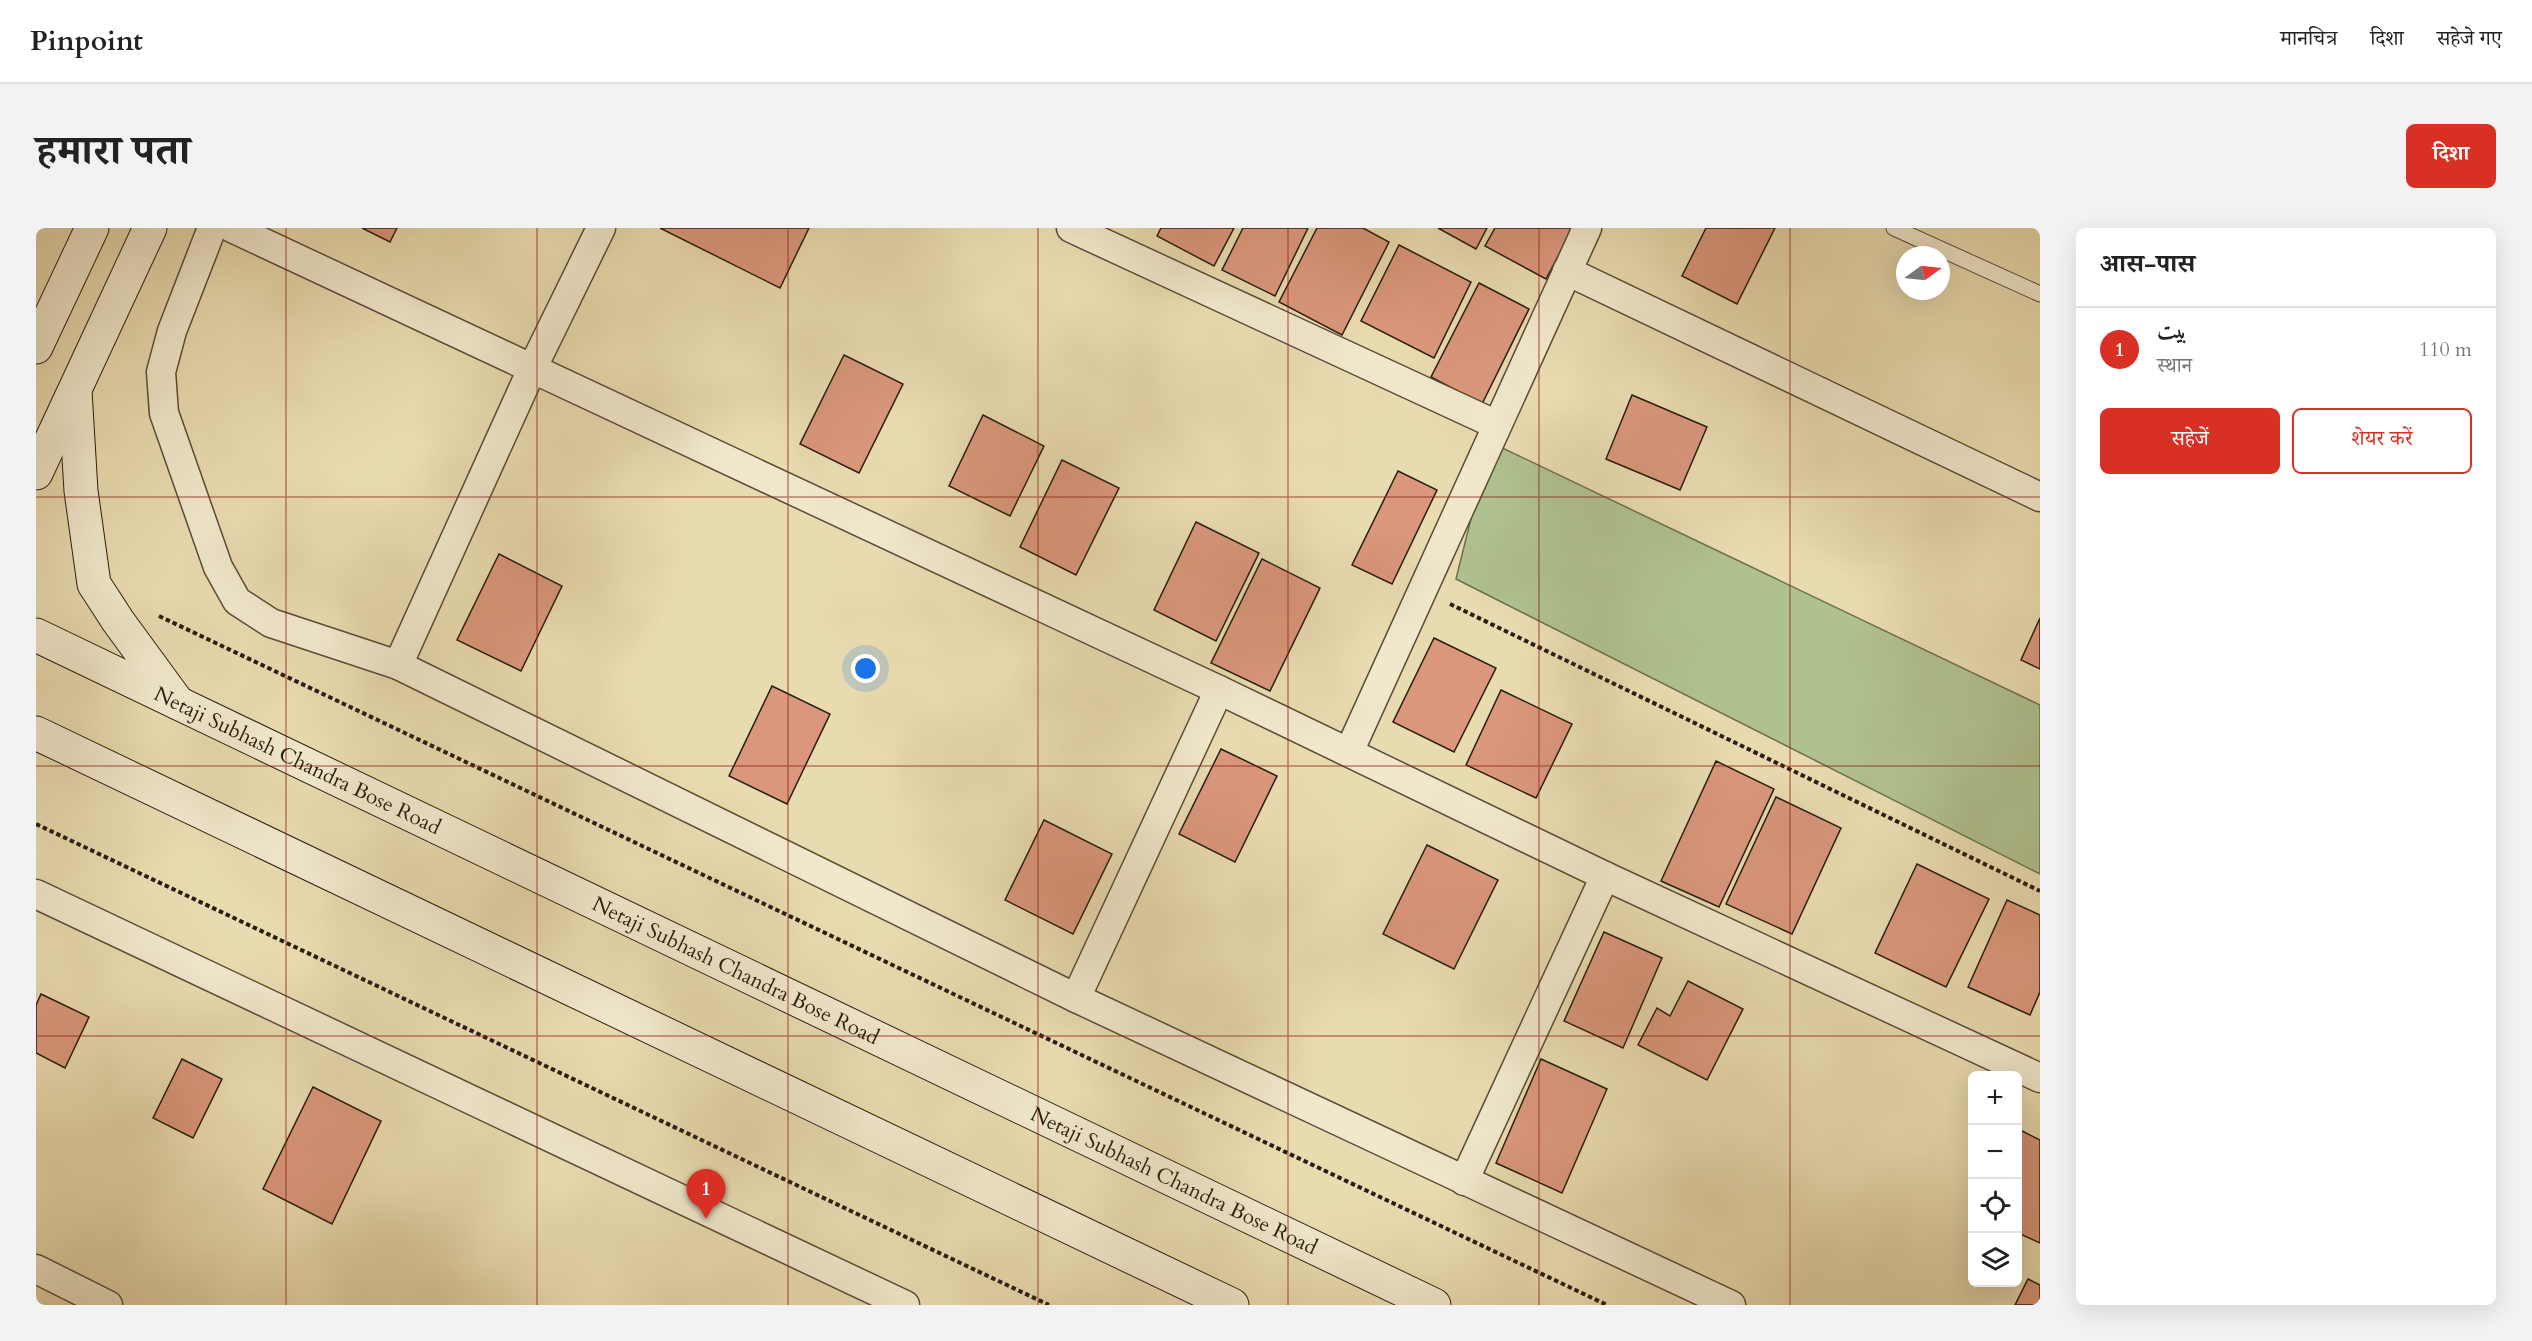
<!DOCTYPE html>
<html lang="hi">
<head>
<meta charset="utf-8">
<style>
  body { margin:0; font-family:Cardo,Amiri,"Noto Serif Devanagari",serif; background:#f2f2f2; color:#222 }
  .controls { position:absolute; right:18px; bottom:18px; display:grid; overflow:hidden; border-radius:9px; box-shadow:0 6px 24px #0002 }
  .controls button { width:54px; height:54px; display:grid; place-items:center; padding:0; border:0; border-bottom:2px solid #e0e0e0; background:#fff; color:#222; font:30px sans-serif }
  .compass { position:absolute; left:1860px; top:18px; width:54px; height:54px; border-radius:50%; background:#fff; box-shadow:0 6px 24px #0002; rotate:75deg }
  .you { position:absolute; left:830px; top:441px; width:21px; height:21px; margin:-15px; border:4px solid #fff; border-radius:50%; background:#1a73e8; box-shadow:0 0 0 9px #1a73e833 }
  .badge { display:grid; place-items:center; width:39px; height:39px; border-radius:50%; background:#d93025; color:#fff; font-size:20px; font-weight:700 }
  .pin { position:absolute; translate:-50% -50px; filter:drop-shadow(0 2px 3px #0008) }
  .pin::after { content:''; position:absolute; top:32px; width:21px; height:18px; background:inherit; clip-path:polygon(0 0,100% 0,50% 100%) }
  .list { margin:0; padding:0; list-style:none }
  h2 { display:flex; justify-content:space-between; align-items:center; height:78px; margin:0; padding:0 24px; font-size:26px }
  h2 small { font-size:20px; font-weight:400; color:#767676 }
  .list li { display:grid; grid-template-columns:39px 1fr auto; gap:18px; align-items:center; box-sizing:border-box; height:84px; padding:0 24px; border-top:2px solid #e0e0e0 }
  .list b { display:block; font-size:22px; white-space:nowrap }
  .list p { margin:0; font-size:20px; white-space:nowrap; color:#767676 }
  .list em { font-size:20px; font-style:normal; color:#767676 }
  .actions { display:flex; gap:12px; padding:18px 24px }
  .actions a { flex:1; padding:14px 0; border:2px solid #d93025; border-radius:9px; text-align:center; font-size:21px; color:#d93025 }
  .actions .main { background:#d93025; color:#fff }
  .icon { flex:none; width:33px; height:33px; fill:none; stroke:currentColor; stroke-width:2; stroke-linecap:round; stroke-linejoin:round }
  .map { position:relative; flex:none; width:2004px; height:1077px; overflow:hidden; border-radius:9px }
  header { display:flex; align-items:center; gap:36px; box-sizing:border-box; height:84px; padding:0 30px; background:#fff; border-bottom:2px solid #e0e0e0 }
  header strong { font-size:28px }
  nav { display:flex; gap:33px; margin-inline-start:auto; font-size:21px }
  .intro { display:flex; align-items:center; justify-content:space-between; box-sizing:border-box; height:144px; padding:0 36px }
  h1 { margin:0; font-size:42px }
  .button { padding:15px 27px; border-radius:9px; background:#d93025; color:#fff; font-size:21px; font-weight:700 }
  main { display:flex; gap:36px; padding:0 36px }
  aside { flex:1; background:#fff; border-radius:9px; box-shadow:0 6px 24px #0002 }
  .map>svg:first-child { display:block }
  .green { fill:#b0c190; stroke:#6c6f50; stroke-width:1.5 }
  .building { fill:#da977c; stroke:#291d0f; stroke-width:1.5 }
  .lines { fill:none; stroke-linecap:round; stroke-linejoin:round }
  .lane-casing { stroke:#594c37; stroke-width:17 }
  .street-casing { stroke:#594c37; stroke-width:31 }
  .secondary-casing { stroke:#291d0f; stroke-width:35 }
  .path { stroke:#291d0f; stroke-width:4; stroke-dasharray:4.5 3; stroke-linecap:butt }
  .lane { stroke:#f1e8cc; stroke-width:15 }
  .street { stroke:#f1e8cc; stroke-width:28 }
  .secondary { stroke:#f1e8cc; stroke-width:33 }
  .grid { fill:none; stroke:#8f2418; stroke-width:1.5; stroke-opacity:0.55 }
  .labels { text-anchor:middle; stroke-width:5; stroke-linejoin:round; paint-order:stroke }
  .street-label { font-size:21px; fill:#291d0f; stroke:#f1e8cc }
</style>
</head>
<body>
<header>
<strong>Pinpoint</strong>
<nav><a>मानचित्र</a><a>दिशा</a><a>सहेजे गए</a></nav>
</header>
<div class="intro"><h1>हमारा पता</h1><a class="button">दिशा</a></div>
<main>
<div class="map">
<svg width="2004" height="1077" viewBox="0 0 2004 1077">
  <rect width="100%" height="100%" fill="#e9dbb0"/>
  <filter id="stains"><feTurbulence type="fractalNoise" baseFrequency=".00333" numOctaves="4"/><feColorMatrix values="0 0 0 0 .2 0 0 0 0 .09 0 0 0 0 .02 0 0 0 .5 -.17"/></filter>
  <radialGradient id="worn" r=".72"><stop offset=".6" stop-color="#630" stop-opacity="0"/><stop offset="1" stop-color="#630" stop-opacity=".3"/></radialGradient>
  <path class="green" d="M1454,214L2004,477V646L1420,351Z"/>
  <g class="building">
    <path d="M326,0H361L354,14Z"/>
    <path d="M624,0H773L744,60Z"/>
    <path d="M1125,0H1198L1178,38L1121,8Z"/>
    <path d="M1207,0H1272L1239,68L1186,42Z"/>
    <path d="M1281,0H1327L1353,14L1306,107L1243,74Z"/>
    <path d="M1402,0H1451L1440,21Z"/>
    <path d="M1459,0H1537L1510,51L1449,18Z"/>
    <path d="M1670,0H1739L1701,76L1646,48Z"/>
    <path d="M1363,17L1435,54L1398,130L1325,93Z"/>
    <path d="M1443,55L1493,81L1446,176L1395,149Z"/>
    <path d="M808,127L867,156L823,245L764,216Z"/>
    <path d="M1596,167L1671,199L1644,262L1570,231Z"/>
    <path d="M947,187L1008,218L974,288L913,258Z"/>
    <path d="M1026,232L1083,260L1040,347L984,319Z"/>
    <path d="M1362,243L1401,262L1356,356L1316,337Z"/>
    <path d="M1160,294L1223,325L1180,413L1118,382Z"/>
    <path d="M463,326L526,358L485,443L421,412Z"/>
    <path d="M1226,331L1284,360L1234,463L1175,435Z"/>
    <path d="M2004,390V441L1985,432Z"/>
    <path d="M1398,410L1460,440L1418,524L1357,494Z"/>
    <path d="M736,458L794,486L751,576L693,548Z"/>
    <path d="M1465,462L1536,496L1500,570L1430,537Z"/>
    <path d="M1185,521L1241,548L1199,634L1143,606Z"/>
    <path d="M1680,533L1738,561L1683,679L1625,653Z"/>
    <path d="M1740,569L1805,600L1756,706L1690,676Z"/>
    <path d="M1008,592L1076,626L1037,706L969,672Z"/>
    <path d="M1391,617L1462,652L1418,741L1347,706Z"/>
    <path d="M1881,636L1953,671L1910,759L1839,725Z"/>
    <path d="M1971,672L2004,687V764L1994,787L1932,759Z"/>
    <path d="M1568,704L1626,730L1587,820L1528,793Z"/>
    <path d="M1652,753L1707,781L1671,852L1602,817L1621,780L1634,788Z"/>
    <path d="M5,766L53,789L29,840L0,825V777Z"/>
    <path d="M146,831L186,851L157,910L117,890Z"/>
    <path d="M1505,831L1571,861L1526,965L1460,935Z"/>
    <path d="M277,859L345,893L296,996L227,961Z"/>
    <path d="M1982,901L2004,912V1015L1982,1005Z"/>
    <path d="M1992,1051L2004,1057V1077H1979Z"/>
  </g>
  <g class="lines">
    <defs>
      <path id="lane" d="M1858,0L2004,66"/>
      <g id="street">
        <path d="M176,0L136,103L125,144L128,185L182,339L201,373L235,395L362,437L1040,770L1695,1077"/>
        <path d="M196,0L1183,462L1569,648L2004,850"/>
        <path d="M1035,0L1461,197"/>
        <path d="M1531,43L2004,269"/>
        <path d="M362,437L496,141L565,0"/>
        <path d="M1313,524L1551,0"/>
        <path d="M0,666L869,1077"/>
        <path d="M1040,770L1183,462"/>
        <path d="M1428,953L1569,648"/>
        <path d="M0,1041L72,1077"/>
      </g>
      <g id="secondary">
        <path d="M0,119L56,0"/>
        <path d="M39,163L45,263L58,356L82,393L142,475"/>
        <path d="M0,245L114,0"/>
        <path id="s1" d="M0,407L1398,1077"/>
        <path d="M0,505L1196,1077"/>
      </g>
    </defs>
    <use href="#lane" class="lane-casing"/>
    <use href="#street" class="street-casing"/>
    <use href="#secondary" class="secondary-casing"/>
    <g class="path">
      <path d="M1414,376L2004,663"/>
      <path d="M123,388L1571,1077"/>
      <path d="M0,596L1013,1077"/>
    </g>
    <use href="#lane" class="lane"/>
    <use href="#street" class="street"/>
    <use href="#secondary" class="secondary"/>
  </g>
  <path class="grid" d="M250,0V1077M501,0V1077M752,0V1077M1002,0V1077M1252,0V1077M1503,0V1077M1754,0V1077M0,269H2004M0,538H2004M0,808H2004"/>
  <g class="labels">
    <g class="street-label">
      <text dy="7" stroke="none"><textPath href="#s1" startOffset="290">Netaji Subhash Chandra Bose Road</textPath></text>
      <text dy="7" stroke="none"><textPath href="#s1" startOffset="776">Netaji Subhash Chandra Bose Road</textPath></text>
      <text dy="7" stroke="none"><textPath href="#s1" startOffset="1262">Netaji Subhash Chandra Bose Road</textPath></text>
    </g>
  </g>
  <rect width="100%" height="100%" filter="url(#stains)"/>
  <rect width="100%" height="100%" fill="url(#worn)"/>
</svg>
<div class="controls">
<button>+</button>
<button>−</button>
<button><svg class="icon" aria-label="locate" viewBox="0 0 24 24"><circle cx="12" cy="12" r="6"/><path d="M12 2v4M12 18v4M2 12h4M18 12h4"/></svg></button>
<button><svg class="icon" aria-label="layers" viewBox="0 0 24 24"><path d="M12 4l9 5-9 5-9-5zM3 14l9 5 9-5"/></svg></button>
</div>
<svg class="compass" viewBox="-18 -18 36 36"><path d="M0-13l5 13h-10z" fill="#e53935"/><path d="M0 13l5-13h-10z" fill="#767676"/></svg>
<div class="you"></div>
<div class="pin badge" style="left:670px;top:991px">1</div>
</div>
<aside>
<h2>आस-पास<small></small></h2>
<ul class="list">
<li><span class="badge">1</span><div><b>بيت</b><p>स्थान</p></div><em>110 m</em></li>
</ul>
<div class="actions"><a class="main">सहेजें</a><a>शेयर करें</a></div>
</aside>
</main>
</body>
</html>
